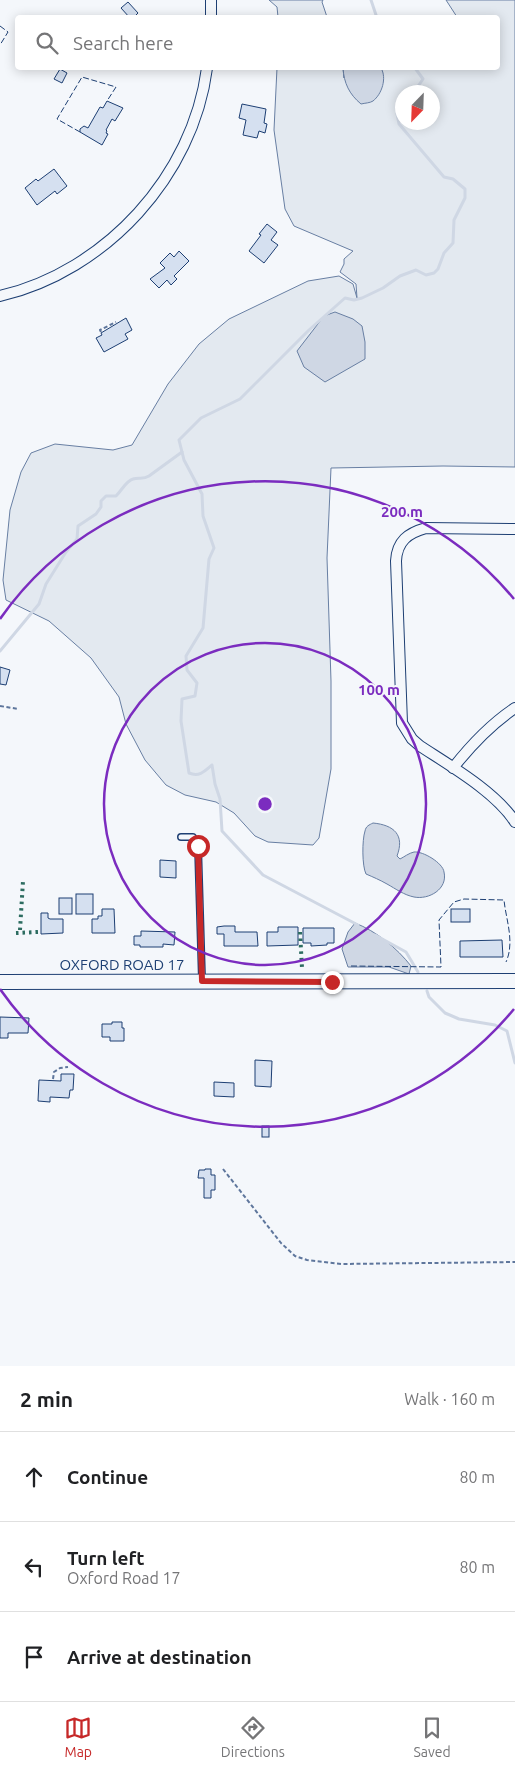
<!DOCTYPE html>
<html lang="en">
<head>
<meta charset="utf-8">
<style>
  body { margin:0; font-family:Ubuntu,sans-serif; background:#f6f6f6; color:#202124 }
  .compass { position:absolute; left:395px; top:85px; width:45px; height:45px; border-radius:50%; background:#fff; box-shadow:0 2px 12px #0003; rotate:203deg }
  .stop { position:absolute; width:15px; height:15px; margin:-11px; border:4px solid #c62828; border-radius:50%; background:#fff }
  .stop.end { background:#c62828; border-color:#fff; box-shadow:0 1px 5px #0008 }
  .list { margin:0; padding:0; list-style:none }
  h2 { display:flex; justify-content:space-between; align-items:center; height:65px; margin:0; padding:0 20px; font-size:21px }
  h2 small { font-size:16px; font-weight:400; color:#757577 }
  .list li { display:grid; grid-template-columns:32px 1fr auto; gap:15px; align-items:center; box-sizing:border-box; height:90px; padding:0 20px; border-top:1px solid #e0e0e0 }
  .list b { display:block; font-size:19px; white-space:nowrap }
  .list p { margin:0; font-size:16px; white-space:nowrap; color:#757577 }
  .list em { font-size:16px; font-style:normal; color:#757577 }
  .icon { flex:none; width:28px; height:28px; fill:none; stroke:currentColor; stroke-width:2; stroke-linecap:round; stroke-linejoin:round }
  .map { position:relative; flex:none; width:515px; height:1366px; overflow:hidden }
  .search { position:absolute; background:#fff; box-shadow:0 2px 12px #0003; left:15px; right:15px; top:15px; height:55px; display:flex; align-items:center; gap:12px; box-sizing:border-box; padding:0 18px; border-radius:5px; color:#757577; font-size:19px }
  .sheet { height:335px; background:#fff }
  nav { display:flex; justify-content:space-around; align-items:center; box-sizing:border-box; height:70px; border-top:1px solid #e0e0e0; background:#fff; font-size:14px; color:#757577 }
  nav a { display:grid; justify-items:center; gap:2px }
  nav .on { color:#c62828 }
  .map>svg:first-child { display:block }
  .green { fill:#e3e9f0; stroke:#687fa3; fill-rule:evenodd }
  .water { fill:#cfd7e4; stroke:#687fa3 }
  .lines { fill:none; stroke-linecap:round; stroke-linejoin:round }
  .stream { stroke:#cfd7e4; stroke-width:3 }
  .building { fill:#d5e0f0; stroke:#1d3f73 }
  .lane-casing { stroke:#1d3f73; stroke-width:8 }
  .street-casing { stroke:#1d3f73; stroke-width:12 }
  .secondary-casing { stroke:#1d3f73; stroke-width:16 }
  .path { stroke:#5e769c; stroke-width:2; stroke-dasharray:4 2.5; stroke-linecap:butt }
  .lane { stroke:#f4f7fb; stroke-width:5 }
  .street { stroke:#f4f7fb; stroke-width:10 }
  .secondary { stroke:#f4f7fb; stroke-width:14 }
  .hedge { stroke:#2c6c60; stroke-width:4; stroke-dasharray:2.5 4; stroke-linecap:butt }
  .fence { stroke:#1d3f73; stroke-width:1; stroke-dasharray:6 2.5; stroke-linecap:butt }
  .route { stroke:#c62828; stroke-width:6 }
  .ring { fill:none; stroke:#7b2cbf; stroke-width:2.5 }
  .labels { text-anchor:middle; stroke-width:4; stroke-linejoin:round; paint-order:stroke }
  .street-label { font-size:15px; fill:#1d3f73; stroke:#f4f7fb }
  .centre { fill:#7b2cbf; stroke:#f4f7fb; stroke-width:2.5 }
  .ring-label { font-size:15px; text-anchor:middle; font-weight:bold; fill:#7b2cbf; stroke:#f4f7fb; stroke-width:4; stroke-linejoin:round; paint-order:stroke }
</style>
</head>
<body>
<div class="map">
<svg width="515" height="1366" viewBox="0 0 515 1366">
  <rect width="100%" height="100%" fill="#f4f7fb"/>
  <g class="green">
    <path d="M269,0H323L322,2L327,17H278L277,7Z"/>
    <path d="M446,0H515V467L443,466L331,468L327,558L331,681V769L319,838L313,845L268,842L255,836L234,813L216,802L185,795L166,785L145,760L126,724L119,697L91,658L49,621L6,600L3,580L10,510L21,472L31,453L55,444L113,450L132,445L168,384L199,344L229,319L308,281L339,276L353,284L357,298L356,284L340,272L344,264V259L353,251L294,226L285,209L274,130L277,68H343L344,78V68H498V18L457,17ZM402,92H432V122H402Z"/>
  </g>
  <g class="water">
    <path d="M343,68H381C387,78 382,94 373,101C370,103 365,103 361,104C349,94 344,83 343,68Z"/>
    <path d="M335,312L353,319L362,326L365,342V359L325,382L304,367L297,351L324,316Z"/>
    <path d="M373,823C394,825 405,835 397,856L400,859C404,857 409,853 414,852C423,851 443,863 444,872C448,889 429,900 414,897C404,895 396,889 387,884C380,880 373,877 366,874C362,866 362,840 365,831C366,826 369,825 373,823Z"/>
    <path d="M355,923C376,931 397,948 411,966L409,974L389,967H348L342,949L348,932Z"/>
  </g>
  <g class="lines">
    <g class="stream">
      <path d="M371,0L377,18"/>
      <path d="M414,92L423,79L415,68"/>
      <path d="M0,651L39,604L46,584L66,552L77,539L78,526L96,514L101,507V501L106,496H116C122,490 126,481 133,479C139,477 143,480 149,476L182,452"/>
      <path d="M358,925L263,875L222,831L220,799L215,784L212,765C204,772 199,777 189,773L181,721L182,699L195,696L197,683L187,670L186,656L203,628L209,559L214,548L203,516L202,494L184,460L179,440L201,418L240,399L309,330L345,298L354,300L362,298L383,288L400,276L416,270L426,275L434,273L438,269L444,253L453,243L454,220L465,198V189L453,179L444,177L399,124L397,114L398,103L402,99"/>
      <path d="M375,935L406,952L418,972"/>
      <path d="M427,991L429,997L445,1013L459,1019L495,1025L507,1031L515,1063"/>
    </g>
  </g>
  <g class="building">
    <path d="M128,2L138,13L133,18H130L121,8Z"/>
    <path d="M60,69L67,73L62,83L54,79Z"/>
    <path d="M107,101L123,108L115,121L112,119L106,130L107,131L106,133L108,134L102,145L80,132V129L84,126L88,128L100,107L103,108Z"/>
    <path d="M242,104L266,109L264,123L267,124L265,133L259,131L257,138L243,135L246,120L239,118Z"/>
    <path d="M54,169L67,186L57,194L55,191L37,205L25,188L36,179L38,181Z"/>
    <path d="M267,224L277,232L271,240L278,245L264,263L249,251L261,235L259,234Z"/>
    <path d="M179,251L189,261L174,276L177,279L171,285L167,280L159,288L150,279L165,268L160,263L170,253L174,257Z"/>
    <path d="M126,318L132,330L125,334L128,339L104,352L96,338L102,335L101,333Z"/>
    <path d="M0,667L10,670L6,685L0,684Z"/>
    <path d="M160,860L176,861V878L160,877Z"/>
    <rect x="76" y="894" width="17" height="20"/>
    <rect x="59" y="898" width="13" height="16"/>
    <path d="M102,909H114L115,933H92V919H98V916H102Z"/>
    <rect x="451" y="909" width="19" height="13"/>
    <path d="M41,913H48V918L50,919H63V933L41,934Z"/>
    <path d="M224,926H235V932H257L258,946H224V934H217V927Z"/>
    <path d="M278,927H298V945L267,946V932H278Z"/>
    <path d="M303,928H334V943H327V945L311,946V943H303Z"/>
    <path d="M141,931L175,932L174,945L163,944V947H140V945H134V936H141Z"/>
    <path d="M502,940L503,957H460V941Z"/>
    <path d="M0,1017L29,1018L28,1033H8V1038H0Z"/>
    <path d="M112,1022H122V1028H124V1041H110V1037H102V1024H112Z"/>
    <path d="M255,1060L272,1061L271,1087L255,1086Z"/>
    <path d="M61,1074H74L73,1090H70L69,1098L50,1097V1102L38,1101L39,1080L61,1081Z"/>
    <path d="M214,1082L234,1083V1097L214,1096Z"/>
    <rect x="262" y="1126" width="7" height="11"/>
    <path d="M205,1169H211V1175H215V1190H211V1198H204V1178H198L199,1170H205Z"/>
  </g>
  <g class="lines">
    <defs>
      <path id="lane" d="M181,837H193L198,846L202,980"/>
      <g id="street">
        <path d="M211,18V0"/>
        <path d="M0,296C106,271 193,176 207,68"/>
        <path d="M515,529L426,528C408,533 397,541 396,561L402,723L412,739L420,746C449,765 496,792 515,822"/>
        <path d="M453,768C471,745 491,724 515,708"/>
      </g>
      <path id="secondary" d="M0,982L515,981"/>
    </defs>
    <use href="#lane" class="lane-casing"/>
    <use href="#street" class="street-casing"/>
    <use href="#secondary" class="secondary-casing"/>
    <g class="path">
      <path d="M101,332L100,330L116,322"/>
      <path d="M0,706L19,709"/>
      <path d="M53,1079L54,1072L60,1068L68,1067"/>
      <path d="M223,1169L281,1243L295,1256L307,1260L341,1264L515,1262"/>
    </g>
    <use href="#lane" class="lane"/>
    <use href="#street" class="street"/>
    <use href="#secondary" class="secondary"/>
    <g class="hedge">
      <path d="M20,930L23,881"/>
      <path d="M300,932L302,968"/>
      <path d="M16,933L38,932"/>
    </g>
    <g class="fence">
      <path d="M0,26L8,32L0,45"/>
      <path d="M80,132L57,119L82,77L116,87L107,101"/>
      <path d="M351,966L441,967L439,920L454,902L464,899L504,900C506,920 515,942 506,962"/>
    </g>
  </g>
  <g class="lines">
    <path class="route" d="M198,846L202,981L332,982"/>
  </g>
  <g class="ring">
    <circle cx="265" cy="804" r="161"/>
    <path d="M514 1009A323 323 0 0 1 0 989M0 619A323 323 0 0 1 514 599"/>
  </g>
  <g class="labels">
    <g class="street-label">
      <text x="122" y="970">OXFORD ROAD 17</text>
    </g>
  </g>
  <circle cx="265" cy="804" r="8" class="centre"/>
  <g class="ring-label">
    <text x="402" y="517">200 m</text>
    <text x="379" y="695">100 m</text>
  </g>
</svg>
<svg class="compass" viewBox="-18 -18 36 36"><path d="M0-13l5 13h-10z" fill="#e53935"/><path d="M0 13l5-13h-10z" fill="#757577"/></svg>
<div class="stop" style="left:198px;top:846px"></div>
<div class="stop end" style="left:332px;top:982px"></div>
<div class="search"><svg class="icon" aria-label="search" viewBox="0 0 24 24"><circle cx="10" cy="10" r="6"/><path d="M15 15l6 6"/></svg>Search here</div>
</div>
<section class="sheet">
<h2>2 min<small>Walk · 160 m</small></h2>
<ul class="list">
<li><svg class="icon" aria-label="ahead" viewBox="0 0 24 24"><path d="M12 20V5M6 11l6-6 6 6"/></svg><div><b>Continue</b></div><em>80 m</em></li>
<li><svg class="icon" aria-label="left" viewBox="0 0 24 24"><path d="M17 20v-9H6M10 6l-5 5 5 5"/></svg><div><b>Turn left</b><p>Oxford Road 17</p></div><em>80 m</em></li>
<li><svg class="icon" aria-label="arrive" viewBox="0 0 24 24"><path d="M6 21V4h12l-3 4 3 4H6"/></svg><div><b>Arrive at destination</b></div></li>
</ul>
</section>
<nav>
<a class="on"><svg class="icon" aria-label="map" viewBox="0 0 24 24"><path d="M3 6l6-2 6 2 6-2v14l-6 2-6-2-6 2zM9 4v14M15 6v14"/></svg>Map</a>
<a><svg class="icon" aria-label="directions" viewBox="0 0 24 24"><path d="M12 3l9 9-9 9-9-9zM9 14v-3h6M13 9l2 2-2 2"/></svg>Directions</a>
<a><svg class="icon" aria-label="saved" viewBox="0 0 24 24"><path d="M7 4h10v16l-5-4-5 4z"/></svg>Saved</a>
</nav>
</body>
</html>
